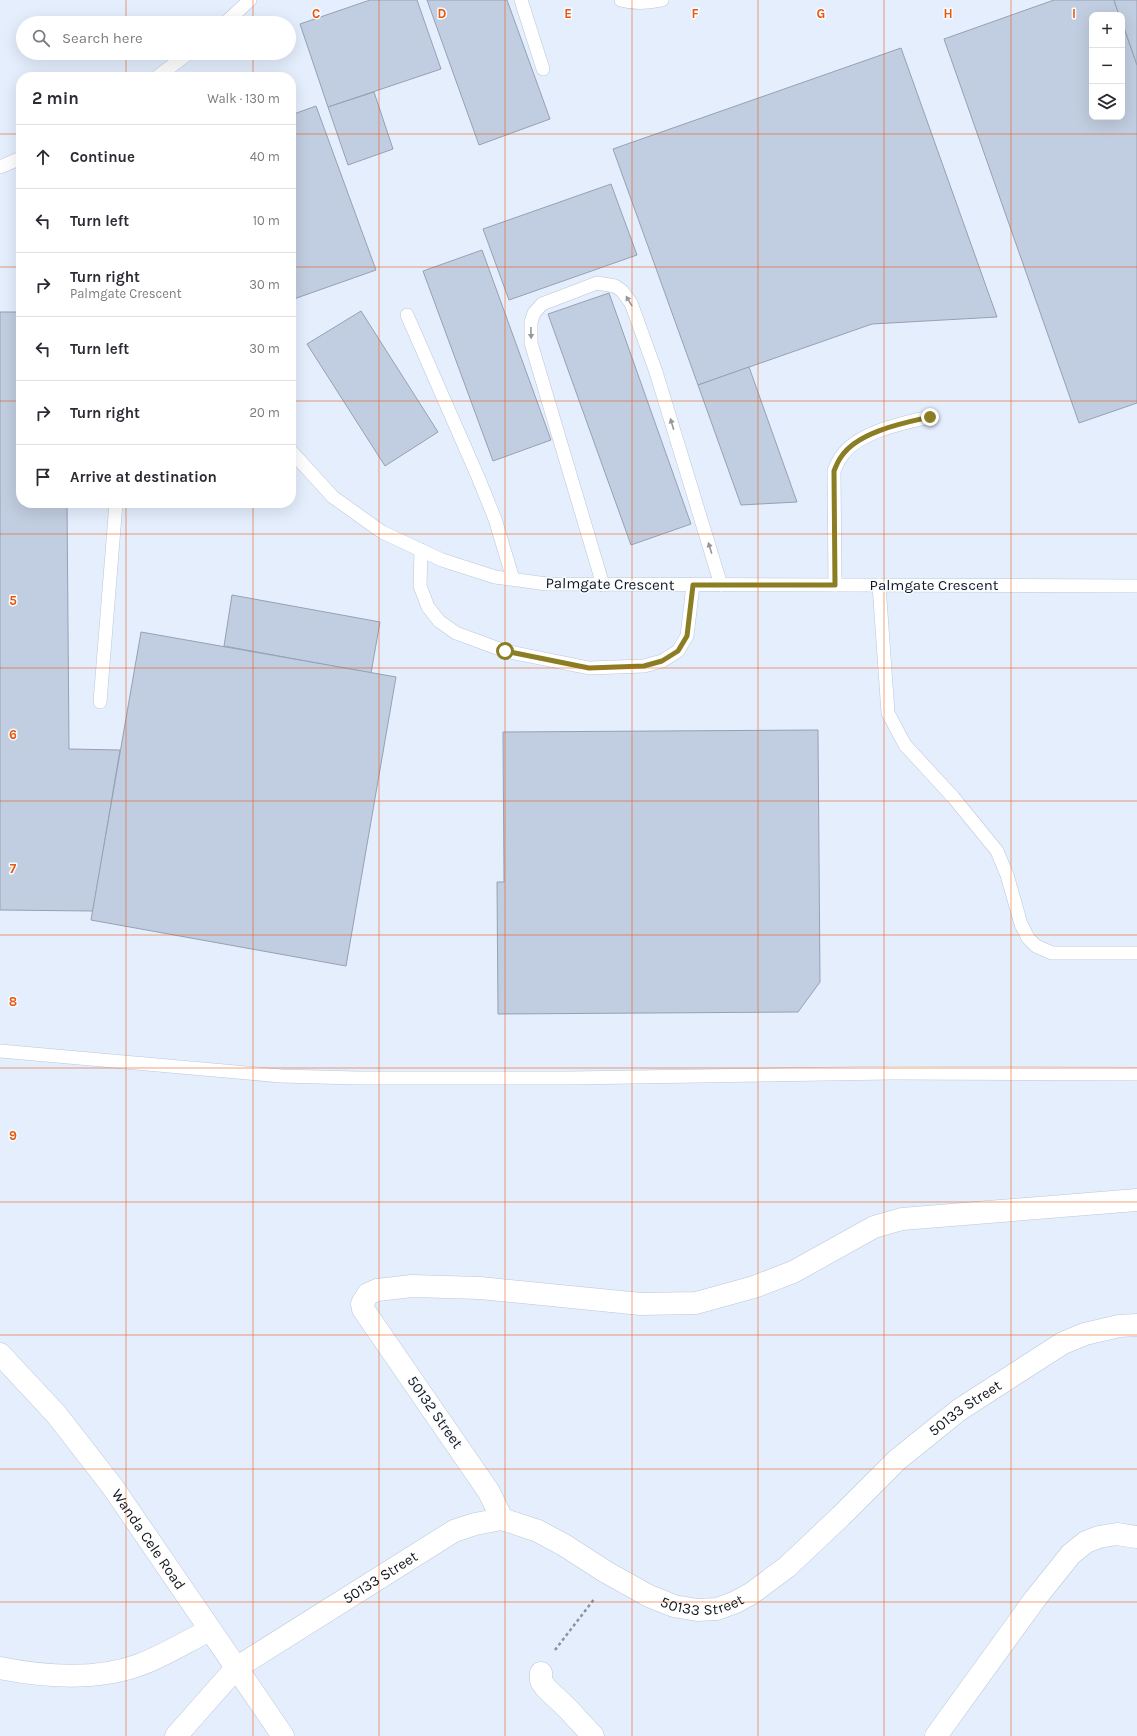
<!DOCTYPE html>
<html lang="en">
<head>
<meta charset="utf-8">
<style>
  body { margin:0; font-family:Karla,sans-serif; background:#f2f2f3; color:#2b2b33 }
  .controls { position:absolute; right:12px; top:12px; display:grid; overflow:hidden; border-radius:8px; box-shadow:0 4px 16px #0002 }
  .controls button { width:36px; height:36px; display:grid; place-items:center; padding:0; border:0; border-bottom:1px solid #e1e1e2; background:#fff; color:#2b2b33; font:20px sans-serif }
  .stop { position:absolute; width:12px; height:12px; margin:-9px; border:3px solid #8b7d23; border-radius:50%; background:#fff }
  .stop.end { background:#8b7d23; border-color:#fff; box-shadow:0 1px 4px #0008 }
  .list { margin:0; padding:0; list-style:none }
  h2 { display:flex; justify-content:space-between; align-items:center; height:52px; margin:0; padding:0 16px; font-size:17px }
  h2 small { font-size:13px; font-weight:400; color:#7c7c81 }
  .list li { display:grid; grid-template-columns:26px 1fr auto; gap:12px; align-items:center; box-sizing:border-box; height:64px; padding:0 16px; border-top:1px solid #e1e1e2 }
  .list b { display:block; font-size:15px; white-space:nowrap }
  .list p { margin:0; font-size:13px; white-space:nowrap; color:#7c7c81 }
  .list em { font-size:13px; font-style:normal; color:#7c7c81 }
  .icon { flex:none; width:22px; height:22px; fill:none; stroke:currentColor; stroke-width:2; stroke-linecap:round; stroke-linejoin:round }
  .map { position:relative; flex:none; width:1137px; height:1736px; overflow:hidden }
  .search { position:absolute; background:#fff; box-shadow:0 4px 16px #0002; left:16px; top:16px; width:280px; height:44px; display:flex; align-items:center; gap:10px; box-sizing:border-box; padding:0 14px; border-radius:22px; color:#7c7c81; font-size:15px }
  .panel { position:absolute; background:#fff; box-shadow:0 4px 16px #0002; left:16px; top:72px; width:280px; height:436px; border-radius:16px }
  .map>svg:first-child { display:block }
  .building { fill:#c1cde0; stroke:#96a1b3 }
  .lines { fill:none; stroke-linecap:round; stroke-linejoin:round }
  .lane-casing { stroke:#bbc7d9; stroke-width:14 }
  .street-casing { stroke:#bbc7d9; stroke-width:23 }
  .secondary-casing { stroke:#bbc7d9; stroke-width:23 }
  .path { stroke:#8a929d; stroke-width:2.5; stroke-dasharray:3 3; stroke-linecap:butt }
  .lane { stroke:#fff; stroke-width:13 }
  .street { stroke:#fff; stroke-width:22 }
  .secondary { stroke:#fff; stroke-width:22 }
  .oneway { fill:#95979a }
  .route { stroke:#8b7d23; stroke-width:5 }
  .grid { fill:none; stroke:#e8590c; stroke-width:1; stroke-opacity:0.55 }
  .labels { text-anchor:middle; stroke-width:3; stroke-linejoin:round; paint-order:stroke }
  .street-label { font-size:15px; fill:#13181e; stroke:#f8fbff }
  .grid-label { font-size:13px; text-anchor:middle; font-weight:bold; fill:#e8590c; stroke:#f8fbff; stroke-width:3; stroke-linejoin:round; paint-order:stroke }
</style>
</head>
<body>
<div class="map">
<svg width="1137" height="1736" viewBox="0 0 1137 1736">
  <rect width="100%" height="100%" fill="#e4eefd"/>
  <g class="building">
    <path d="M370,0H417L441,69L328,107L300,24Z"/>
    <path d="M427,0H507L550,119L479,145Z"/>
    <path d="M1054,0H1114L1119,15H1092V117H1122V22L1137,65V403L1079,423L944,39Z"/>
    <path d="M1114,0H1137V65L1122,22V15H1119Z"/>
    <path d="M901,48L997,317L872,324L698,385L613,149Z"/>
    <path d="M374,92L393,149L348,165L328,107Z"/>
    <path d="M316,106L376,270L291,300V115Z"/>
    <path d="M611,184L637,255L509,300L483,229Z"/>
    <path d="M482,250L551,440L493,461L423,271Z"/>
    <path d="M609,293L691,524L631,545L548,314Z"/>
    <path d="M361,311L438,432L385,466L307,344Z"/>
    <path d="M0,312H21V503H67L69,749L120,750L93,911L0,910Z"/>
    <path d="M749,367L797,502L741,505L698,385Z"/>
    <path d="M232,595L380,622L371,673L224,646Z"/>
    <path d="M141,632L396,677L346,966L91,920Z"/>
    <path d="M818,730L820,982L798,1012L498,1014L497,882H504L503,732Z"/>
  </g>
  <g class="lines">
    <defs>
      <g id="lane">
        <path d="M521,0L543,69"/>
        <path d="M621,0C635,4 648,3 662,0"/>
        <path d="M225,23L250,0"/>
        <path d="M157,77L189,53"/>
        <path d="M0,167L21,158"/>
        <path d="M407,315L478,477L495,519L513,579"/>
        <path d="M291,451L333,497L382,532L442,560L495,577L547,584L1137,586"/>
        <path d="M421,550L420,586L428,607L439,621L456,633L505,651L589,668L644,666L662,661L678,651L687,636L693,585"/>
        <path d="M603,585L531,343V322L534,313L542,304L597,283L615,286L622,291L631,303L656,372L721,585"/>
        <path d="M835,585L834,471C836,466 838,461 841,457C857,432 903,423 930,417"/>
        <path d="M879,585L888,713L905,745L953,797L997,851L1007,875L1021,924L1028,938L1036,946L1052,953H1137"/>
        <path d="M100,702L116,503"/>
        <path d="M0,1051L281,1076L357,1078H570L892,1073L1137,1074"/>
      </g>
      <g id="street">
        <path d="M502,1519L489,1492L363,1309L362,1304L368,1294L377,1290L412,1286L480,1288L641,1304L696,1303L754,1287L793,1272L874,1227L902,1219L1137,1200"/>
        <path d="M0,1668C45,1677 95,1681 139,1665C162,1657 187,1641 210,1630"/>
        <path d="M541,1673V1681L546,1688L568,1709L593,1736"/>
        <path id="s1" d="M176,1736L236,1668L454,1531L475,1524L502,1519L538,1531L564,1545L606,1572L649,1596L674,1606L697,1610L717,1609L736,1602L752,1593L787,1567L841,1516L897,1460L959,1410L1063,1343L1085,1334L1119,1326L1137,1325"/>
        <path d="M936,1736L1035,1599L1071,1554L1086,1542L1099,1537L1117,1534L1137,1537"/>
      </g>
      <g id="secondary">
        <path id="s2" d="M0,1354L56,1414L112,1486L283,1736"/>
      </g>
    </defs>
    <use href="#lane" class="lane-casing"/>
    <use href="#street" class="street-casing"/>
    <use href="#secondary" class="secondary-casing"/>
    <path class="path" d="M555,1650L595,1598"/>
    <use href="#lane" class="lane"/>
    <use href="#street" class="street"/>
    <use href="#secondary" class="secondary"/>
  </g>
  <defs><path id="oneway-solid" d="M-6-.8H1V-3.2L6.5 0L1 3.2V.8H-6Z"/></defs>
  <g class="oneway">
    <use href="#oneway-solid" transform="translate(629 301) rotate(-121)"/>
    <use href="#oneway-solid" transform="translate(531 333) rotate(89)"/>
    <use href="#oneway-solid" transform="translate(672 424) rotate(-107)"/>
    <use href="#oneway-solid" transform="translate(710 548) rotate(-107)"/>
  </g>
  <g class="lines">
    <path class="route" d="M505,651L589,668L644,666L662,661L678,651L687,636L693,585H835L834,471C836,466 838,461 841,457C857,432 903,423 930,417"/>
  </g>
  <path class="grid" d="M126,0V23M253,0V23M379,0V1736M505,0V1736M632,0V1736M758,0V1736M884,0V1736M1011,0V1736M126,53V77M253,53V77M0,134H21M291,134H1137M0,267H21M291,267H1137M0,401H21M291,401H1137M126,503V1736M253,503V1736M0,534H1137M0,668H1137M0,801H1137M0,935H1137M0,1068H1137M0,1202H1137M0,1335H1137M0,1469H1137M0,1602H1137"/>
  <g class="labels">
    <g class="street-label">
      <text transform="translate(610 584) rotate(1)" y="5">Palmgate Crescent</text>
      <text x="934" y="590">Palmgate Crescent</text>
      <text dy="5" stroke="none"><textPath href="#s1" startOffset="956">50133 Street</textPath></text>
      <text transform="translate(435 1412) rotate(55)" y="5">50132 Street</text>
      <text dy="5" stroke="none"><textPath href="#s2" startOffset="238">Wanda Cele Road</textPath></text>
      <text dy="5" stroke="none"><textPath href="#s1" startOffset="261">50133 Street</textPath></text>
      <text dy="5" stroke="none"><textPath href="#s1" startOffset="620">50133 Street</textPath></text>
    </g>
  </g>
  <g class="grid-label">
    <text x="316" y="18">C</text>
    <text x="442" y="18">D</text>
    <text x="568" y="18">E</text>
    <text x="695" y="18">F</text>
    <text x="821" y="18">G</text>
    <text x="948" y="18">H</text>
    <text x="1074" y="18">I</text>
    <text x="13" y="605">5</text>
    <text x="13" y="739">6</text>
    <text x="13" y="873">7</text>
    <text x="13" y="1006">8</text>
    <text x="13" y="1140">9</text>
  </g>
</svg>
<div class="controls">
<button>+</button>
<button>−</button>
<button><svg class="icon" aria-label="layers" viewBox="0 0 24 24"><path d="M12 4l9 5-9 5-9-5zM3 14l9 5 9-5"/></svg></button>
</div>
<div class="stop" style="left:505px;top:651px"></div>
<div class="stop end" style="left:930px;top:417px"></div>
<div class="search"><svg class="icon" aria-label="search" viewBox="0 0 24 24"><circle cx="10" cy="10" r="6"/><path d="M15 15l6 6"/></svg>Search here</div>
<section class="panel">
<h2>2 min<small>Walk · 130 m</small></h2>
<ul class="list">
<li><svg class="icon" aria-label="ahead" viewBox="0 0 24 24"><path d="M12 20V5M6 11l6-6 6 6"/></svg><div><b>Continue</b></div><em>40 m</em></li>
<li><svg class="icon" aria-label="left" viewBox="0 0 24 24"><path d="M17 20v-9H6M10 6l-5 5 5 5"/></svg><div><b>Turn left</b></div><em>10 m</em></li>
<li><svg class="icon" aria-label="right" viewBox="0 0 24 24"><path d="M7 20v-9h11M14 6l5 5-5 5"/></svg><div><b>Turn right</b><p>Palmgate Crescent</p></div><em>30 m</em></li>
<li><svg class="icon" aria-label="left" viewBox="0 0 24 24"><path d="M17 20v-9H6M10 6l-5 5 5 5"/></svg><div><b>Turn left</b></div><em>30 m</em></li>
<li><svg class="icon" aria-label="right" viewBox="0 0 24 24"><path d="M7 20v-9h11M14 6l5 5-5 5"/></svg><div><b>Turn right</b></div><em>20 m</em></li>
<li><svg class="icon" aria-label="arrive" viewBox="0 0 24 24"><path d="M6 21V4h12l-3 4 3 4H6"/></svg><div><b>Arrive at destination</b></div></li>
</ul>
</section>
</div>
</body>
</html>
